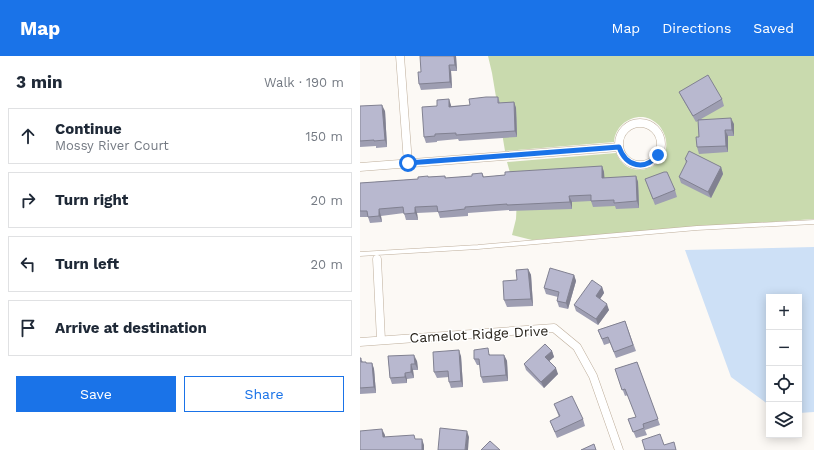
<!DOCTYPE html>
<html lang="en">
<head>
<meta charset="utf-8">
<style>
  body { margin:0; font-family:"Work Sans",sans-serif; background:#f6f6f7; color:#1f2937 }
  .controls { position:absolute; right:12px; bottom:12px; display:grid; overflow:hidden; border-radius:0px; box-shadow:0 2px 10px #0003 }
  .controls button { width:36px; height:36px; display:grid; place-items:center; padding:0; border:0; border-bottom:1px solid #e0e1e3; background:#fff; color:#1f2937; font:20px sans-serif }
  .stop { position:absolute; width:12px; height:12px; margin:-9px; border:3px solid #1a73e8; border-radius:50%; background:#fff }
  .stop.end { background:#1a73e8; border-color:#fff; box-shadow:0 1px 4px #0008 }
  .list { margin:0; padding:0; list-style:none }
  h2 { display:flex; justify-content:space-between; align-items:center; height:52px; margin:0; padding:0 16px; font-size:17px }
  h2 small { font-size:13px; font-weight:400; color:#747a83 }
  .list li { display:grid; grid-template-columns:26px 1fr auto; gap:12px; align-items:center; box-sizing:border-box; height:56px; margin:0 8px 8px; padding:0 8px; border:1px solid #e0e1e3; border-radius:0px }
  .list b { display:block; font-size:15px; white-space:nowrap }
  .list p { margin:0; font-size:13px; white-space:nowrap; color:#747a83 }
  .list em { font-size:13px; font-style:normal; color:#747a83 }
  .actions { display:flex; gap:8px; padding:12px 16px }
  .actions a { flex:1; padding:9px 0; border:1px solid #1a73e8; border-radius:0px; text-align:center; font-size:14px; color:#1a73e8 }
  .actions .main { background:#1a73e8; color:#fff }
  .icon { flex:none; width:22px; height:22px; fill:none; stroke:currentColor; stroke-width:2; stroke-linecap:round; stroke-linejoin:round }
  .map { position:relative; flex:none; width:454px; height:394px; overflow:hidden }
  header { display:flex; align-items:center; gap:24px; box-sizing:border-box; height:56px; padding:0 20px; background:#1a73e8; color:#fff }
  header strong { font-size:19px }
  nav { display:flex; gap:22px; margin-inline-start:auto; font-size:14px }
  main { display:flex }
  aside { flex:1; background:#fff }
  .map>svg:first-child { display:block }
  .green { fill:#c9daae }
  .water { fill:#cde0f6 }
  .lines { fill:none; stroke-linecap:round; stroke-linejoin:round }
  .lane-casing { stroke:#beae9b; stroke-width:5 }
  .street-casing { stroke:#beae9b; stroke-width:9 }
  .lane { stroke:#fff; stroke-width:4 }
  .street { stroke:#fff; stroke-width:8 }
  .wall { fill:#9e9eb2 }
  .shaded-wall { fill:#818191 }
  .building { fill:#b8b8cf; stroke:#818191 }
  .route { stroke:#1a73e8; stroke-width:5 }
  .labels { text-anchor:middle; stroke-width:3; stroke-linejoin:round; paint-order:stroke }
  .street-label { font-size:14px; fill:#221d15; stroke:#fff }
</style>
</head>
<body>
<header>
<strong>Map</strong>
<nav><a>Map</a><a>Directions</a><a>Saved</a></nav>
</header>
<main>
<aside>
<h2>3 min<small>Walk · 190 m</small></h2>
<ul class="list">
<li><svg class="icon" aria-label="ahead" viewBox="0 0 24 24"><path d="M12 20V5M6 11l6-6 6 6"/></svg><div><b>Continue</b><p>Mossy River Court</p></div><em>150 m</em></li>
<li><svg class="icon" aria-label="right" viewBox="0 0 24 24"><path d="M7 20v-9h11M14 6l5 5-5 5"/></svg><div><b>Turn right</b></div><em>20 m</em></li>
<li><svg class="icon" aria-label="left" viewBox="0 0 24 24"><path d="M17 20v-9H6M10 6l-5 5 5 5"/></svg><div><b>Turn left</b></div><em>20 m</em></li>
<li><svg class="icon" aria-label="arrive" viewBox="0 0 24 24"><path d="M6 21V4h12l-3 4 3 4H6"/></svg><div><b>Arrive at destination</b></div></li>
</ul>
<div class="actions"><a class="main">Save</a><a>Share</a></div>
</aside>
<div class="map">
<svg width="454" height="394" viewBox="0 0 454 394">
  <rect width="100%" height="100%" fill="#fcf9f5"/>
  <path class="green" d="M128,0H454V163L172,184L152,179L156,163L157,142L147,106L256,97C271,133 323,105 301,72C297,66 290,62 283,61C268,60 255,71 254,86L145,95L132,17Z"/>
  <path class="water" d="M454,191V356L439,357V241H409V349L371,321L325,194Z"/>
  <g class="lines">
    <defs>
      <path id="lane" d="M0,198L118,191L337,172L454,166"/>
      <g id="street">
        <path d="M40,0L48,107"/>
        <circle cx="280" cy="88" r="21"/>
        <path d="M0,111L259,91"/>
        <path d="M17,203L21,284"/>
        <path d="M0,286L194,272L217,291L233,320L259,394"/>
      </g>
    </defs>
    <use href="#lane" class="lane-casing"/>
    <use href="#street" class="street-casing"/>
    <use href="#lane" class="lane"/>
    <use href="#street" class="street"/>
  </g>
  <g class="wall">
    <path d="M96,0L97,15H91L92,32L61,34L59,28L61,16Z"/>
    <path d="M319,36L362,43L364,50L341,63L374,68V80H368V96L339,98L337,91L339,81L338,65L336,66L322,42Z"/>
    <path d="M138,41L140,47L154,46L156,52L157,81L99,85L98,83L77,85V86L66,87L64,81L77,50L91,49V50L110,49Z"/>
    <path d="M0,50L25,55L27,91L16,92V90L0,91Z"/>
    <path d="M325,103L361,111L363,118L351,142L321,127L319,121L326,107Z"/>
    <path d="M242,110L244,116V122L276,120L278,126L279,152L256,153L255,150L233,151L231,145L212,146V153L149,155V154L108,157V160L80,162L78,156L57,157L58,164H46L44,157L21,160L22,166L10,167L8,161H0V127L58,123L69,121L85,120L86,122L112,120L122,117L124,121Z"/>
    <path d="M285,123L315,134L317,141L295,149Z"/>
    <path d="M168,213L171,219L173,250L147,251L144,244L157,224Z"/>
    <path d="M214,219L216,225L208,253L199,251L197,245L198,241L186,238L184,232Z"/>
    <path d="M242,231L244,237L240,243L249,254L238,269L216,255L214,249Z"/>
    <path d="M265,265L276,295L256,302L250,287L244,289L238,274Z"/>
    <path d="M192,295L194,301L189,305L198,318L184,332L166,314L164,308Z"/>
    <path d="M130,298V299H144L147,305L148,325L123,327L121,321L120,309H117L114,303Z"/>
    <path d="M28,300L57,305L58,314H53L54,322L47,323V327L32,328L30,322Z"/>
    <path d="M101,300L103,331L91,332L89,326V321L77,322L74,316Z"/>
    <path d="M0,302L3,306L6,307H12L14,313L16,337L0,338Z"/>
    <path d="M277,306L300,369L285,374L287,379L276,382L268,363L276,361L268,339L265,340L255,313Z"/>
    <path d="M194,348L223,363L225,370L197,382L190,365L199,361Z"/>
  </g>
  <g class="shaded-wall">
    <path d="M94,0H96L97,15L95,9Z"/>
    <path d="M89,9L91,15L92,32L90,26Z"/>
    <path d="M89,43L91,49L92,57L89,51Z"/>
    <path d="M154,46L156,52L157,81L155,75Z"/>
    <path d="M22,49L25,55L27,91L25,84Z"/>
    <path d="M371,62L374,68V80L372,74Z"/>
    <path d="M365,74L368,80V96L366,90Z"/>
    <path d="M242,110L244,116L245,128L242,122Z"/>
    <path d="M361,111L363,118L351,142L348,136Z"/>
    <path d="M276,120L278,126L279,152L277,145Z"/>
    <path d="M209,140L212,146V153L210,146Z"/>
    <path d="M55,151L57,157L58,164L55,157Z"/>
    <path d="M19,153L21,160L22,166L19,160Z"/>
    <path d="M168,213L171,219L173,250L171,243Z"/>
    <path d="M214,219L216,225L208,253L206,247Z"/>
    <path d="M242,231L244,237L238,246L236,240Z"/>
    <path d="M247,248L249,254L238,269L236,263Z"/>
    <path d="M99,294L101,300L103,331L101,325Z"/>
    <path d="M192,295L194,301L187,307L185,301Z"/>
    <path d="M54,299L57,305L58,314L55,308Z"/>
    <path d="M144,299L147,305L148,325L146,319Z"/>
    <path d="M12,307L14,313L16,337L14,331Z"/>
    <path d="M51,308L53,314L54,322L51,316Z"/>
    <path d="M196,312L198,318L184,332L181,326Z"/>
    <path d="M45,317L47,323V327L45,321Z"/>
    <path d="M22,373L25,379V387L23,381Z"/>
    <path d="M107,375L109,381L108,394H105Z"/>
    <path d="M62,383L64,389V394H62Z"/>
  </g>
  <g class="building">
    <path d="M60,0H94L95,9H89L90,26L59,28L58,16H61Z"/>
    <path d="M348,19L362,43L333,60L319,36Z"/>
    <path d="M126,41H138V47L154,46L155,75L96,79V77L75,78V80L64,81L62,51L77,50V44L89,43V51L110,49L109,43Z"/>
    <path d="M22,49L25,84L14,85V84L0,85V50Z"/>
    <path d="M371,62L372,74H365L366,90L337,91L336,81H339L338,64Z"/>
    <path d="M329,95L361,111L348,136L319,121L327,105L325,103Z"/>
    <path d="M242,110V122L276,120L277,145L254,147V144L231,145V139L209,140L210,146L147,149V148L105,151V153L78,156L77,150L55,151V157L44,158L43,151L19,153V160L8,161L7,155H0V127L58,123V121L68,120V121L85,120V122L112,120V118L122,117L123,121L145,119V116Z"/>
    <path d="M304,116H307L315,134L293,143L285,123Z"/>
    <path d="M190,212L214,219L206,247L197,245L199,236L184,232Z"/>
    <path d="M168,213L171,243L144,244L143,225L157,224L156,214Z"/>
    <path d="M232,224L242,231L236,240L247,248L236,263L214,249Z"/>
    <path d="M265,265L273,289L254,296L248,281L242,283L238,274Z"/>
    <path d="M185,288L192,295L185,301L196,312L181,326L164,308Z"/>
    <path d="M128,292L129,299H144L146,319L121,321L119,303H114V294Z"/>
    <path d="M99,294L101,325L89,326L88,315L74,316L73,296Z"/>
    <path d="M54,299L55,308H51V316L45,317V321L30,322L28,300Z"/>
    <path d="M0,302H1V306H6V307H12L14,331L0,332Z"/>
    <path d="M277,306L298,363L283,368L284,372L273,376L268,363L276,361L265,333L262,334L255,313Z"/>
    <path d="M212,340L223,363L195,376L190,365L200,360L194,348Z"/>
    <path d="M80,372L107,375L105,394H78Z"/>
    <path d="M22,373L23,381L54,379L55,383H62V394H0V375Z"/>
    <path d="M300,378L304,389L314,386L316,394H285L282,384Z"/>
    <path d="M130,385L140,394H121Z"/>
    <path d="M234,388L236,394H221Z"/>
  </g>
  <g class="lines">
    <path class="route" d="M48,107L259,91C266,111 285,115 298,99"/>
  </g>
  <g class="labels">
    <g class="street-label">
      <text transform="translate(119 278) rotate(-3)" y="5">Camelot Ridge Drive</text>
    </g>
  </g>
</svg>
<div class="controls">
<button>+</button>
<button>−</button>
<button><svg class="icon" aria-label="locate" viewBox="0 0 24 24"><circle cx="12" cy="12" r="6"/><path d="M12 2v4M12 18v4M2 12h4M18 12h4"/></svg></button>
<button><svg class="icon" aria-label="layers" viewBox="0 0 24 24"><path d="M12 4l9 5-9 5-9-5zM3 14l9 5 9-5"/></svg></button>
</div>
<div class="stop" style="left:48px;top:107px"></div>
<div class="stop end" style="left:298px;top:99px"></div>
</div>
</main>
</body>
</html>
